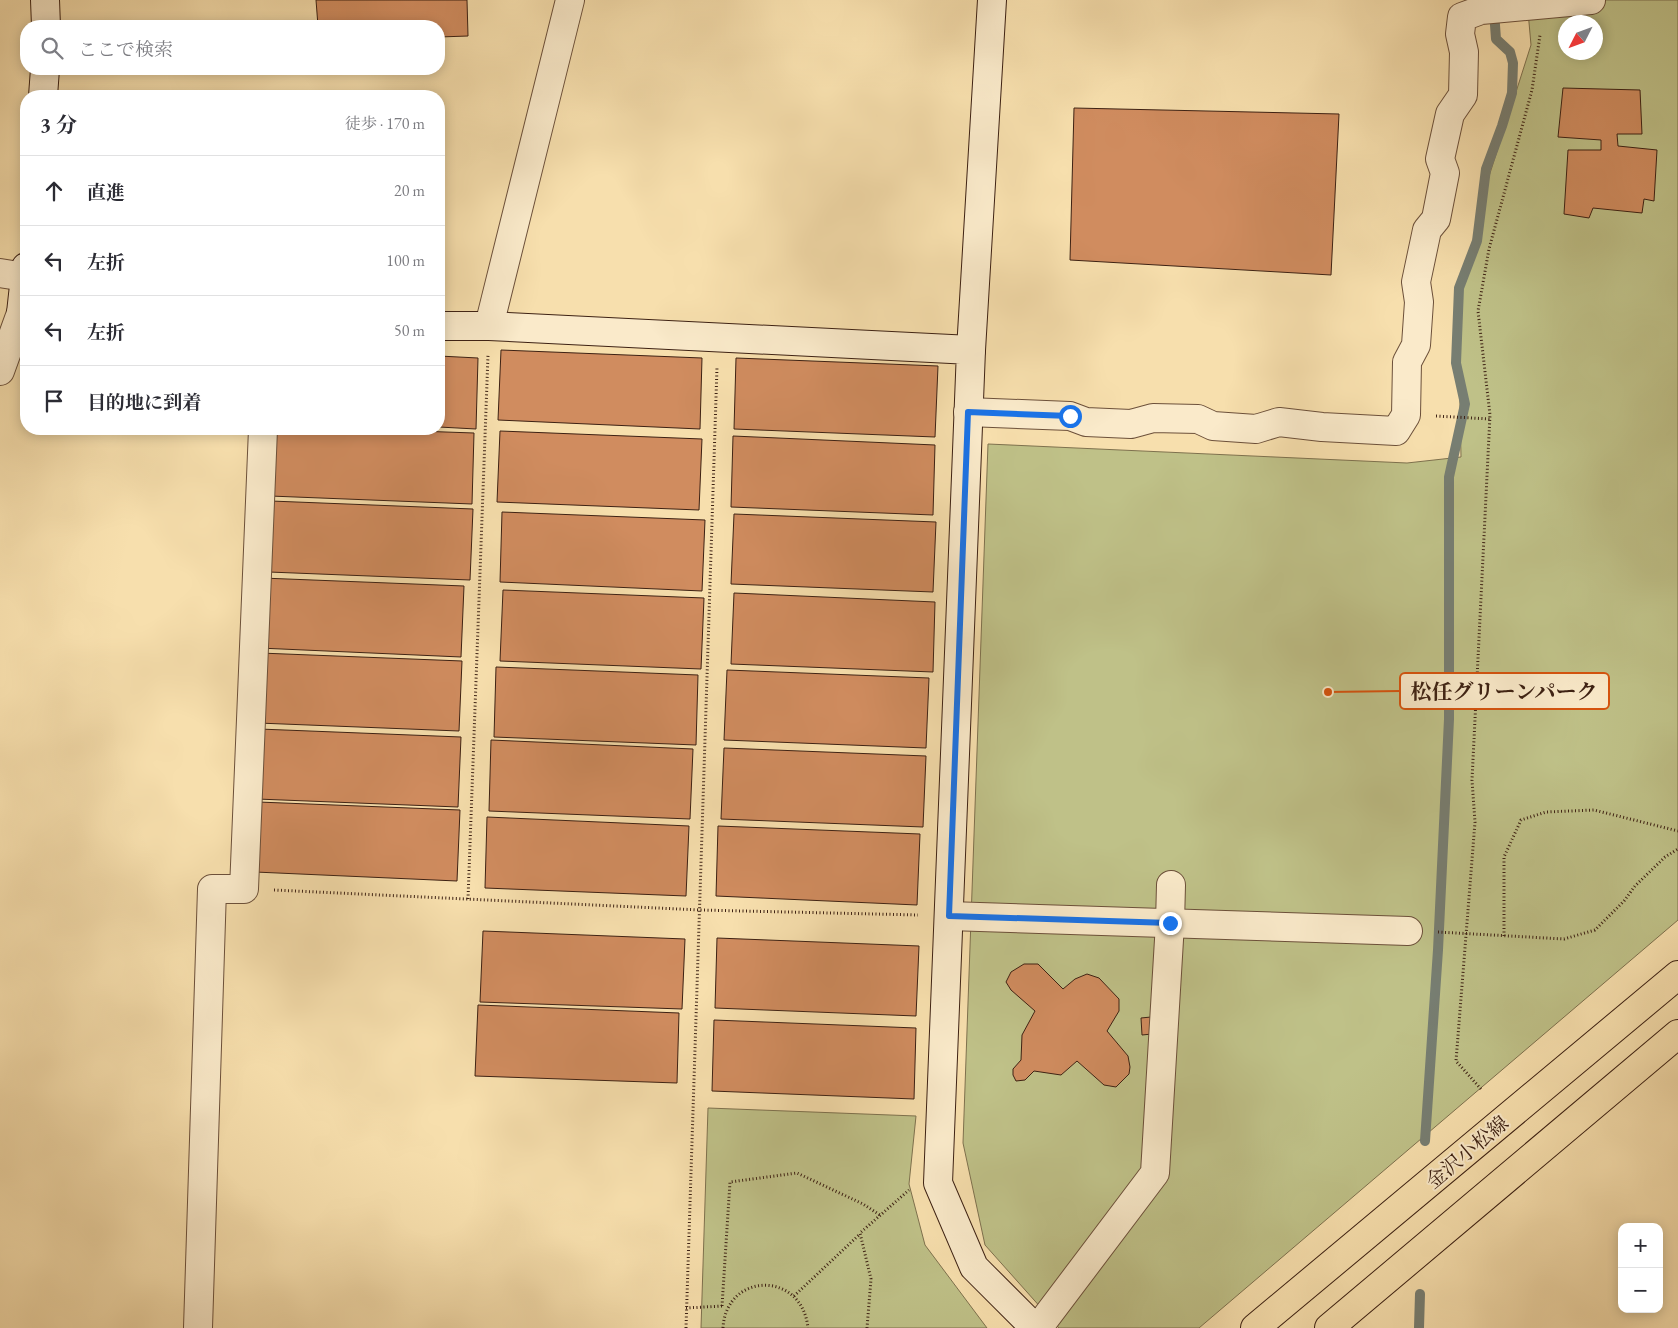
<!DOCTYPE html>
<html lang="ja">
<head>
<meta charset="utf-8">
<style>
  body { margin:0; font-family:"EB Garamond","Noto Serif JP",serif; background:#f2f2f3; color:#2b2b33 }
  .controls { position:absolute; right:15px; bottom:15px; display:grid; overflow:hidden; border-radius:10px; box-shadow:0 2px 12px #0003 }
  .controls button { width:45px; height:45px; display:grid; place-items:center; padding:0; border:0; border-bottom:1px solid #e1e1e2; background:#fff; color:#2b2b33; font:25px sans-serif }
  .compass { position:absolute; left:1558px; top:15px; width:45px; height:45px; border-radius:50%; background:#fff; box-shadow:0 2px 12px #0003; rotate:228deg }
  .stop { position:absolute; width:15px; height:15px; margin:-11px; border:4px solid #1a73e8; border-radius:50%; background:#fff }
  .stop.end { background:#1a73e8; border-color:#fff; box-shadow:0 1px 5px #0008 }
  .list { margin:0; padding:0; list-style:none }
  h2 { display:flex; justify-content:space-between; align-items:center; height:65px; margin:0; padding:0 20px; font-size:21px }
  h2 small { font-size:16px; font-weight:400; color:#7c7c81 }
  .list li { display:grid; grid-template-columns:32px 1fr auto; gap:15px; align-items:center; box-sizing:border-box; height:70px; padding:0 20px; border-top:1px solid #e1e1e2 }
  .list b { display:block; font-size:19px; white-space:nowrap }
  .list em { font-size:16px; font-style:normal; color:#7c7c81 }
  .icon { flex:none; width:28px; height:28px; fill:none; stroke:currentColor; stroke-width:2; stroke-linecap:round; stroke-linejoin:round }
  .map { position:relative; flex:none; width:1678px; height:1328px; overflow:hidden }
  .search { position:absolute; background:#fff; box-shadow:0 2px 12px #0003; left:20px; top:20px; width:425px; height:55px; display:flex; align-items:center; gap:12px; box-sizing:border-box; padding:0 18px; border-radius:20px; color:#7c7c81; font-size:19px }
  .panel { position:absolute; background:#fff; box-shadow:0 2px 12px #0003; left:20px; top:90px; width:425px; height:345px; border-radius:20px }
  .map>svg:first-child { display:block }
  .green { fill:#bfc188; stroke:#7e714e; fill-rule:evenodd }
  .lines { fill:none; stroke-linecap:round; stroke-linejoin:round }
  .stream { stroke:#777e72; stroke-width:10 }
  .building { fill:#d08c5f; stroke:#3d2113 }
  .street-casing { stroke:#6c503a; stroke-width:30 }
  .secondary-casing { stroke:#3d2113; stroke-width:30 }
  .primary-casing { stroke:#3d2113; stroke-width:30 }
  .path { stroke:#3d2113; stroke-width:3; stroke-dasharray:1 2.5; stroke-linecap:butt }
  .street { stroke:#faeaca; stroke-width:28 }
  .secondary { stroke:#faeaca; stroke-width:28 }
  .primary { stroke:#f7dfad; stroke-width:28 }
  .route { stroke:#1a73e8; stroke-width:6 }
  .labels { text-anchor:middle; stroke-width:4; stroke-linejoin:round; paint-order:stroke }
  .street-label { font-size:20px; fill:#3d2113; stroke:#faeaca }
  .leader { fill:none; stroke:#d7530d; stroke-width:2 }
  .callout-dot { fill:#d7530d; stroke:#faeaca; stroke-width:2 }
  .callout { fill:#faeaca; stroke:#d7530d; stroke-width:2 }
  .callout-label { font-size:21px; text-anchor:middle; font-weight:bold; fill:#3d2113 }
</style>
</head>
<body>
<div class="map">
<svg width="1678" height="1328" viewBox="0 0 1678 1328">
  <rect width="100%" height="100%" fill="#f7dfad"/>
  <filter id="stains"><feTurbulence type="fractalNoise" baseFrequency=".004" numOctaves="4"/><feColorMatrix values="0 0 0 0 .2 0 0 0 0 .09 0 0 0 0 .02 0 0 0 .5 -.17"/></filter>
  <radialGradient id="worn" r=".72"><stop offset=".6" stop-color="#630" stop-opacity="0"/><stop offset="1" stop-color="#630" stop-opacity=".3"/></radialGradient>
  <g class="green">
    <path d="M1527,0H1678V920L1199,1328H1059L985,1245L963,1143L988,444L1407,463L1461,457L1458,306L1484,192L1531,45ZM1566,22H1596V52H1566Z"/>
    <path d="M708,1108L916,1116L909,1184L925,1245L987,1328H701Z"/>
  </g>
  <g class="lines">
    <g class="stream">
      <path d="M1425,1141L1438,950L1449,719V477L1465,404L1456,363L1459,288L1477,241L1486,169L1502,126L1512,93L1513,63L1510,52L1496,39L1494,11"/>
      <path d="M1419,1328L1420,1294"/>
    </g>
  </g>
  <g class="building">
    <path d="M316,0H467L468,36L439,37V26H318Z"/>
    <path d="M1563,88L1640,90L1642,134H1617L1618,146L1657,150L1654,201L1644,199L1642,213L1593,208L1589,218L1564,214L1568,150H1601V140L1558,137Z"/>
    <path d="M1074,108L1339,114L1331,275L1070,260Z"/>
    <path d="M439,236L443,285H439Z"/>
    <path d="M501,350L702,358L700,429L498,420Z"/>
    <path d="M439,356L478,358L476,429L439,427Z"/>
    <path d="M736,358L938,366L935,437L734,429Z"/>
    <path d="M272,429H360L474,433L472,504L270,496Z"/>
    <path d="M500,431L702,439L699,510L497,502Z"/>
    <path d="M733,436L935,445L933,515L731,507Z"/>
    <path d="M271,501L473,509L470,580L269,572Z"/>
    <path d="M502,512L705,520L702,591L500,582Z"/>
    <path d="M734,514L936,522L933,592L731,584Z"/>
    <path d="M262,578L464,586L461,657L259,648Z"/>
    <path d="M503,590L704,598L701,669L500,661Z"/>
    <path d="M734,593L935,602L933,672L731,664Z"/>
    <path d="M260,653L462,661L459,731L258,723Z"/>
    <path d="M496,667L698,675L696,745L494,737Z"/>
    <path d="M727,670L929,678L926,748L724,740Z"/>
    <path d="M259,729L461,737L458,807L257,799Z"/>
    <path d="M491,740L693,749L690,819L489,811Z"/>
    <path d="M724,748L926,756L923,827L721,819Z"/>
    <path d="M258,802L460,810L457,881L255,872Z"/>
    <path d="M487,817L689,826L686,896L485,888Z"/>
    <path d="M718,826L920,834L917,905L716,896Z"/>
    <path d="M483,931L685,939L682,1009L480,1002Z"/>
    <path d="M717,938L919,946L916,1016L715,1008Z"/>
    <path d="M1024,964H1038L1063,989L1075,979L1087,974L1099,978L1119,999V1011L1107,1031L1128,1056L1130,1067L1129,1074L1116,1087L1104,1085L1077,1061L1061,1075L1034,1071L1025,1080L1016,1081L1013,1075V1069L1021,1060L1022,1035L1035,1011L1011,990L1006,982L1011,972Z"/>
    <path d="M478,1005L679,1013L677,1083L475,1076Z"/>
    <path d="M1151,1017L1152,1034L1142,1035L1141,1018Z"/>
    <path d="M714,1020L916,1028L914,1099L712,1091Z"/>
  </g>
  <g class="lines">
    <defs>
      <g id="street">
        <path d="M0,273L25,277"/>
        <path d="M489,326L570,0"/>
        <path d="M0,371L21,313"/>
        <path d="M968,412L1070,416L1086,422L1131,424L1153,418L1198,419L1213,426L1256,429L1279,422L1322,427L1396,431L1406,415L1407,362L1416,345L1419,302L1416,282L1427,230L1436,219L1445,173L1440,159L1450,114L1463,95L1464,52L1460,34L1462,17L1481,10L1591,0"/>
        <path d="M949,916L1408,931"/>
        <path d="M198,1328L212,889H244L263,429"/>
        <path d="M1038,1328L1155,1173L1170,923L1171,885"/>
      </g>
      <g id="secondary">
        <path d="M45,0L46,26"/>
        <path d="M43,96L45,69"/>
        <path d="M26,267L21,313H26"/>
        <path d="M439,326H489L971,350L938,1183L974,1267L1035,1328"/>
        <path d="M971,350L992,0"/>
      </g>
      <g id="primary">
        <path d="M1255,1328L1678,975"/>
        <path d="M1329,1328L1678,1034"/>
      </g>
    </defs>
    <use href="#street" class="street-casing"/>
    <use href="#secondary" class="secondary-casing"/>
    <use href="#primary" class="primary-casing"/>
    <g class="path">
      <path d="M1436,416L1490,419"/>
      <path d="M274,890L700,910L918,915"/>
      <path d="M468,899L488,355"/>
      <path d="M1438,932L1564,939L1595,930L1624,901L1635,886L1665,857L1678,849"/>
      <path d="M1504,936V857L1521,820L1546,812L1594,810L1678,831"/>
      <path d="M1481,1089L1456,1061L1475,822L1472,780L1490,415L1478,311L1489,249L1532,90L1540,35"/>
      <path d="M794,1296L860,1234"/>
      <path d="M722,1306L730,1182L797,1173L863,1204L880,1215"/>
      <path d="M686,1308L723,1306"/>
      <path d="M686,1328L717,367"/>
      <path d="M723,1328C726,1272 802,1270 808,1328"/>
      <path d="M867,1328L871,1279L860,1233L909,1190"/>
    </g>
    <use href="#street" class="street"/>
    <use href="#secondary" class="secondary"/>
    <use href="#primary" class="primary"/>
  </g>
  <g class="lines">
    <path class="route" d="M1070,416L968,412L949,916L1170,923"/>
  </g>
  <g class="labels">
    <g class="street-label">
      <text transform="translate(1467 1152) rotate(-40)" y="7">金沢小松線</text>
    </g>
  </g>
  <path class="leader" d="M1328 692L1400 691"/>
  <circle class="callout-dot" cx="1328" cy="692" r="5"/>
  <rect class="callout" x="1400" y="673" width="209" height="36" rx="5"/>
  <g class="callout-label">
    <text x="1504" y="699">松任グリーンパーク</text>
  </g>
  <rect width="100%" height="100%" filter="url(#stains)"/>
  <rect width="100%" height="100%" fill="url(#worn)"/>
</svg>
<div class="controls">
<button>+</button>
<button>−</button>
</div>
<svg class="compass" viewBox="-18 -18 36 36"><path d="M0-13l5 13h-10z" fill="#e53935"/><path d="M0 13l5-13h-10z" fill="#7c7c81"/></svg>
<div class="stop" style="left:1070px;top:416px"></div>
<div class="stop end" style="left:1170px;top:923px"></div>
<div class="search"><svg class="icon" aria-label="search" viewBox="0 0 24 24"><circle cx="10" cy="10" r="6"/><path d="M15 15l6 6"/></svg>ここで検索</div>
<section class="panel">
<h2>3 分<small>徒歩 · 170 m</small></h2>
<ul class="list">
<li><svg class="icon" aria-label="ahead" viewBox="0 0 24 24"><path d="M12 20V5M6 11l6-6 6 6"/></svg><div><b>直進</b></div><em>20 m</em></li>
<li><svg class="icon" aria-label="left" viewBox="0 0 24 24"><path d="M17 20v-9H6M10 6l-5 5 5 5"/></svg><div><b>左折</b></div><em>100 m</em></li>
<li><svg class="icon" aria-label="left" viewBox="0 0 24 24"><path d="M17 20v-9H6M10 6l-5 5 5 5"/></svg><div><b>左折</b></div><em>50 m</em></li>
<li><svg class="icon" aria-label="arrive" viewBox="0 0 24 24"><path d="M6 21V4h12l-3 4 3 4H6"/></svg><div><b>目的地に到着</b></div></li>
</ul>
</section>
</div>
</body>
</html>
